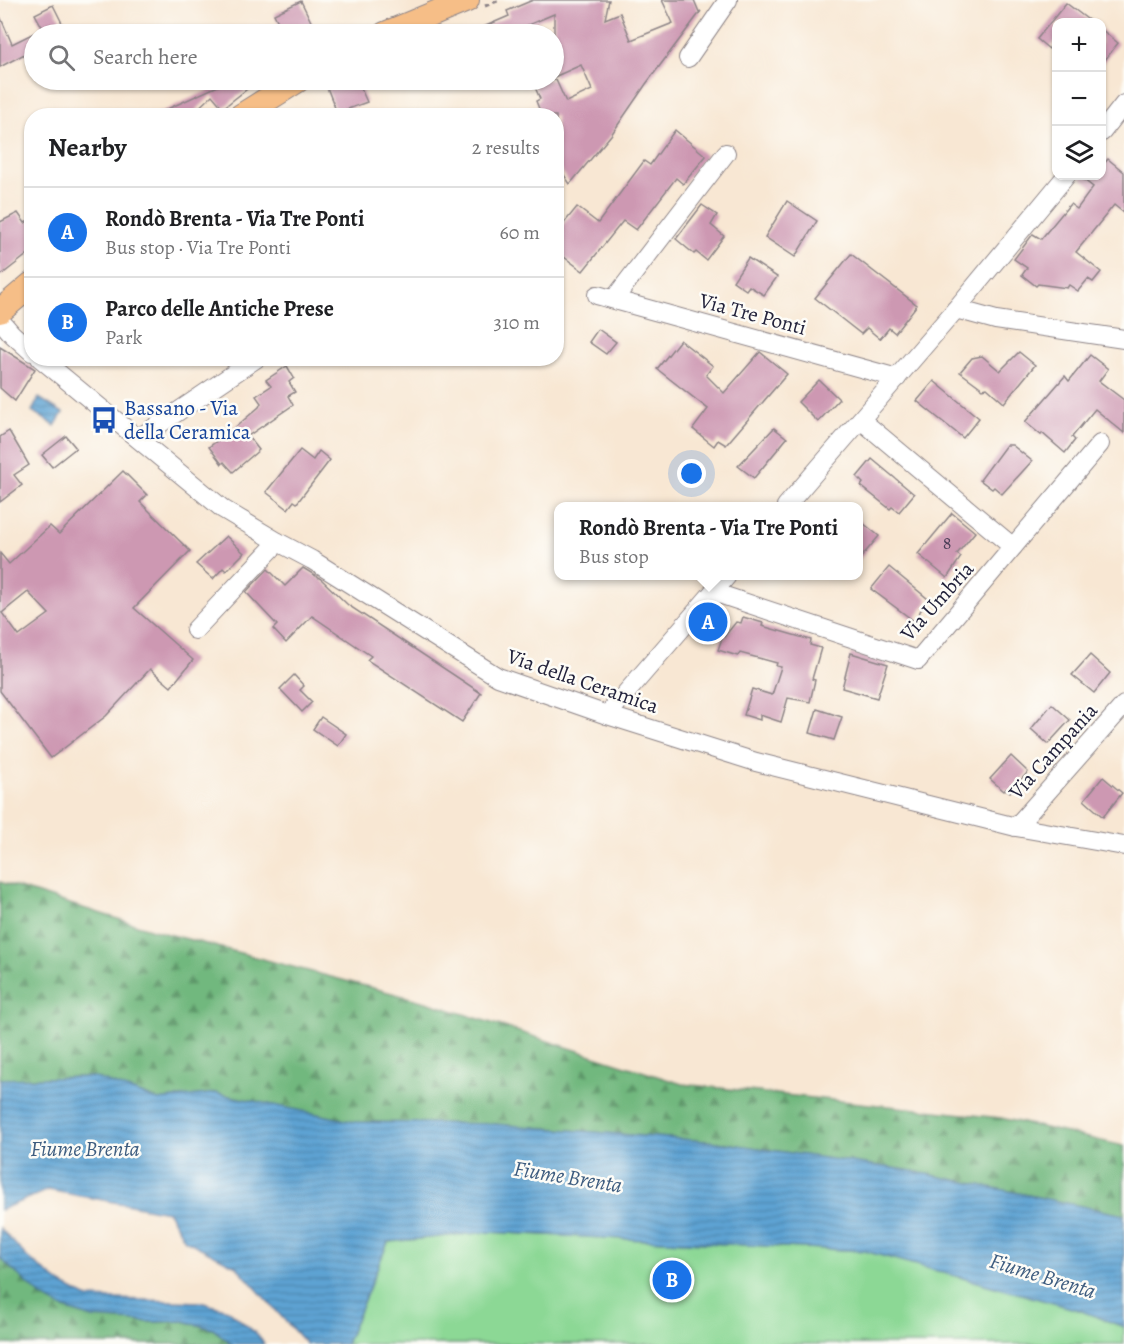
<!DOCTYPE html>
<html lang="en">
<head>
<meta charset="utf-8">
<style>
  body { margin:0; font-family:Alegreya,serif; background:#f2f2f2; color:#202124 }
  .controls { position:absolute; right:18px; top:18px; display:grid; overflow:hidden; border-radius:12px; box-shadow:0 2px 4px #0004 }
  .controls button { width:54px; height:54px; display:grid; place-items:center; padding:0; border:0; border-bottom:2px solid #e0e0e0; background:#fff; color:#202124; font:30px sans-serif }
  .you { position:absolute; left:692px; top:474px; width:21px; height:21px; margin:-15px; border:4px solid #fff; border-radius:50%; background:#1a73e8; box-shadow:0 0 0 9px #1a73e833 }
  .badge { display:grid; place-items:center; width:39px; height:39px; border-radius:50%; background:#1a73e8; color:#fff; font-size:20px; font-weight:700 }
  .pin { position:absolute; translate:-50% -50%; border:3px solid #fff; box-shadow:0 2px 6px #0006 }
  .popup { position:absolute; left:554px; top:502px; width:309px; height:78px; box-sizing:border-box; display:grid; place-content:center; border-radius:12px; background:#fff; filter:drop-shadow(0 2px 4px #0005); font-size:20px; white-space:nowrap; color:#757577 }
  .popup b { font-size:22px; color:#202124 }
  .popup::after { content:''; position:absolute; left:50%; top:100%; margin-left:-12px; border:12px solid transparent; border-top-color:#fff }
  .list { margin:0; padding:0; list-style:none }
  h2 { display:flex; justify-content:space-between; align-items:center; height:78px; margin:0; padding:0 24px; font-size:26px }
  h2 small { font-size:20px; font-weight:400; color:#757577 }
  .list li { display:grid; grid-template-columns:39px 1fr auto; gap:18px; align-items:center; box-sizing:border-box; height:90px; padding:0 24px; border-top:2px solid #e0e0e0 }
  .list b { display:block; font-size:22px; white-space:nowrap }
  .list p { margin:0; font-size:20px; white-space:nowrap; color:#757577 }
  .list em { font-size:20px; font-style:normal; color:#757577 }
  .icon { flex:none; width:33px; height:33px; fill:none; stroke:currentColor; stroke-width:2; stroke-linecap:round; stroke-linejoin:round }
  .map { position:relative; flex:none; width:1124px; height:1344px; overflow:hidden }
  .search { position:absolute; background:#fff; box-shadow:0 2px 4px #0004; left:24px; top:24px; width:540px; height:66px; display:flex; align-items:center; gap:15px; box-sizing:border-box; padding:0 21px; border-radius:33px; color:#757577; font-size:22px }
  .panel { position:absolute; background:#fff; box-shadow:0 2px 4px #0004; left:24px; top:108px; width:540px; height:258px; border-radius:24px }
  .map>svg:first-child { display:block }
  .green { fill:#8cd895; stroke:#577d68; stroke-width:1.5 }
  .forest { fill:url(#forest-firs); stroke:#4a6d5c; stroke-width:1.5 }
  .water { fill:url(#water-rules); stroke:#406287; stroke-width:1.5 }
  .building { fill:#cd98b2; fill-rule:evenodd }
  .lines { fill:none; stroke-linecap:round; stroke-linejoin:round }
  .minor-casing { stroke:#8d8487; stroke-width:20 }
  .major-casing { stroke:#8d8487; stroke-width:26 }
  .path { stroke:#8d8487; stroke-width:3; stroke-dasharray:4.5 4.5; stroke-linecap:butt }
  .minor { stroke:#fff; stroke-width:18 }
  .major { stroke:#f6be87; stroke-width:24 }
  .labels { text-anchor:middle; stroke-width:5; stroke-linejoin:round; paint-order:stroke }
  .number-label { font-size:18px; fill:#4d4059 }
  .street-label { font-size:21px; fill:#22223b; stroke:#fdfcf7 }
  .transit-label { font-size:21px; fill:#164399; stroke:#fdfcf7; text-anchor:start }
  .water-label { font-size:22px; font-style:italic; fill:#3d5c7f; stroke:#fdfcf7 }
</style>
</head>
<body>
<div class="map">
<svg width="1124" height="1344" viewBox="0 0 1124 1344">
  <defs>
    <pattern id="forest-firs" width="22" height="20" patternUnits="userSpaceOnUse" patternTransform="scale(1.5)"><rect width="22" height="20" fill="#71b87e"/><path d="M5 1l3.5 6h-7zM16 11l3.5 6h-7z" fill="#5c9568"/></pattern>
    <pattern id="water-rules" width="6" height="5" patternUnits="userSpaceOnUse" patternTransform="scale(1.5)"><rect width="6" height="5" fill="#5da3d3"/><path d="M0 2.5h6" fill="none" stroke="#4c84ac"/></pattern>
  </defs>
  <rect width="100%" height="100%" fill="#fdfcf7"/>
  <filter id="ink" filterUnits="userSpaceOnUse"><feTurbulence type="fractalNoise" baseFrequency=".0167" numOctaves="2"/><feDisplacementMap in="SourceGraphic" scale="12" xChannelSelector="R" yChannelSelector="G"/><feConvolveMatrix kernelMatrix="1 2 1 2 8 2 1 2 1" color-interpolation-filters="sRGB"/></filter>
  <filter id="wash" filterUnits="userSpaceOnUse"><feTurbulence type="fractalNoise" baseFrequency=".008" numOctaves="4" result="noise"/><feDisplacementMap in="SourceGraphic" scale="24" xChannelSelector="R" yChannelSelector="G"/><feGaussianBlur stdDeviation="1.35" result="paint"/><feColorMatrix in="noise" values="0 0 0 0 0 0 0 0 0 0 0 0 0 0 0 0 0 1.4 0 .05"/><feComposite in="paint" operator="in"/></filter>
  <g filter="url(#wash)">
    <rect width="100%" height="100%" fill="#f8e7d3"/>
    <path class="green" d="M488,1232L865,1251L1079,1310L1124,1327V1344H346L388,1242Z"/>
    <g class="forest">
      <path d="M0,882L153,930L426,1002L682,1084L1001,1118L1124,1146V1215L912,1171L717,1142L494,1124L355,1122L215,1093L158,1100L93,1077L0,1079Z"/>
      <path d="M0,1258L65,1309L93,1318L153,1322L184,1321L213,1329L232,1344H0Z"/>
    </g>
    <g class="water">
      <path d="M39,398L63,413L55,426L32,411Z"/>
      <path d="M93,1077L158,1100L215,1093L355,1122L494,1124L717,1142L912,1171L1124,1215V1327L1079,1310L865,1251L488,1232L388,1242L346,1344H306L236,1266L185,1240L168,1212L48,1190L0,1210V1079Z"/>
      <path d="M0,1228L27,1257L61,1284L88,1298L200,1302L228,1310L258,1335L264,1344H232L213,1329L184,1321L153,1322L93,1318L65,1309L41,1296L0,1258Z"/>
    </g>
    <g id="blocks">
      <g class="building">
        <path d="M533,0H609L605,19L620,13L631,40L673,23L662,0H694L699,12L701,11L646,84L611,135L570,184L556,163V116H542L536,101L540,99L532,80H556L566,102L592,90L581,65L554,77V14L507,34H467L509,16L507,11Z"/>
        <path d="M301,1L317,34H284L274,14Z"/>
        <path d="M1066,3L1091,22H1056V40L1049,49L1037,39Z"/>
        <path d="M53,5L66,31L59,34H46L35,14Z"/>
        <path d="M0,16L12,44L34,33V49L0,67Z"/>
        <path d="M1101,29L1118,43L1101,65Z"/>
        <path d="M231,80H240L247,89L223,108L212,95L190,116H152Z"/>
        <path d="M339,80H357L367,102L337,113L326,85Z"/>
        <path d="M675,130L706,156L683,184L676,178L636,230L623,221L583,271L556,251V233L577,207L598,223L644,161L650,165Z"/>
        <path d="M1108,159L1124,172V213L1114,205L1076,252L1101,272L1093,282L1088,279L1078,291L1069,285L1067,288L1038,284L1036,286L1022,275L1027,268L1014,259L1033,234L1041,239L1070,204L1077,209L1093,187L1079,176H1101V167Z"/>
        <path d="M787,201L817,221L795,257L765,237Z"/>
        <path d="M702,205L717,215L711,225L724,236L706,260L696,252L694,254L676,239Z"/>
        <path d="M18,213L25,223L32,219V251L0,276V222Z"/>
        <path d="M851,254L917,305L895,333L889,328L880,339L867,328L861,334L815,298Z"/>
        <path d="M748,258L777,277L764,295L749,286L746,290L733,281Z"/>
        <path d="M598,329L616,342L606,354L589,342Z"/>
        <path d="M680,340L713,366L706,375L724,393L760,352L787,374L726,445L718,440L714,446L693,429L708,409L657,369Z"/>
        <path d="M0,347L35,369L15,401L0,388Z"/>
        <path d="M1019,352L1035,365L1004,403L987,388L983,389L960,372L972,358L982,356L1000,371Z"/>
        <path d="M1090,355L1108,369L1099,381L1124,400V433L1095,409L1072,437L1075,440L1065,453L1042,433L1041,435L1025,422L1065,376L1069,381Z"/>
        <path d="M287,366L294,378L289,382L295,392L288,396L293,405L248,436L259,450L233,472L224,462L222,464L209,447L238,425L259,407L261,403L256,396L271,386L266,380Z"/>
        <path d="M819,380L839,399L818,422L798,402Z"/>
        <path d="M934,381L979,418L963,438L917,401Z"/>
        <path d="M774,428L787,438L754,478L738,466Z"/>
        <path d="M9,431L29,465L14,475L22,485L0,502V437Z"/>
        <path d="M66,436L76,448L52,467L42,455Z"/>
        <path d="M1006,445H1012L1032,461L1002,494L994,487L992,489L980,480Z"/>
        <path d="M300,450L313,460L319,451L330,460L297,503L294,501L288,509L266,492Z"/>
        <path d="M872,459L914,494L899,512L892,507L890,509L861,486L863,483L857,477Z"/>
        <path d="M123,471L147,495L140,502L190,551L134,608L193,660L171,687L150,669L106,716L51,758L0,691V553L9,564L50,526L59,534ZM28,592L49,614L19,636L2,613Z"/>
        <path d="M952,513L975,532L957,554L961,557L947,578L918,554Z"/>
        <path d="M858,519L879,536L858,561Z"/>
        <path d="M226,536L244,553L226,571L223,568L213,579L196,564Z"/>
        <path d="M889,567L928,599L914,621L871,589Z"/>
        <path d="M303,568L321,579L348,605L481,693L462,722L367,660L371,656L312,616L286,643L273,629L277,625L246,592L268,569L285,586Z"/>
        <path d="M743,617L763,623L762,626L811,640L810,645L821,648L812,679L815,680L810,702L788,698L781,722L760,715V720L744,715L752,689L772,695L781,667L776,666L777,663L740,653L738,656L718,650L721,641L736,622L741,623Z"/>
        <path d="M851,653L888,664L877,698L842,688Z"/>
        <path d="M1090,655L1110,673L1094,693L1072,675Z"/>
        <path d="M294,675L304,686L300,690L312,702L302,712L280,689Z"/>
        <path d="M1052,704L1070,720L1048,744L1031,729Z"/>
        <path d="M817,709L842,717L834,740L810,733Z"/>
        <path d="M321,717L346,734L338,746L313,729Z"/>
        <path d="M1011,756L1028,772L1010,792L1006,789L1004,791L990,779Z"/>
        <path d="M1103,777L1122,793L1103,817L1084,800Z"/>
      </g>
    </g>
  </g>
  <g filter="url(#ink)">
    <use href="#blocks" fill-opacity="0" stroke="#8d8487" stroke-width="1.5"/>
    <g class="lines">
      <defs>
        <g id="minor">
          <path d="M688,58L728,0"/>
          <path d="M1102,132L1124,104"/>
          <path d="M597,295L897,378"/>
          <path d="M614,299L726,153"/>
          <path d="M956,309L996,320L1124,339"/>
          <path d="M0,320L12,334L32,352"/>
          <path d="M40,358L223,509L278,542L312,560L498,677L607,715L756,762L1016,827L1124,846"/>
          <path d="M861,420L1013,547L1100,444"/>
          <path d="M139,438L257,358"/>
          <path d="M786,506L956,309L1066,176"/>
          <path d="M713,592L918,660L1013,547"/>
          <path d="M195,630L278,542"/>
          <path d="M607,715L727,576"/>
          <path d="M1016,827L1124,705"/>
        </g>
        <g id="major">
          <path d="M385,34L467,0"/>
          <path d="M241,116L298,80"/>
          <path d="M0,311L32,284"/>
        </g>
      </defs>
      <use href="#minor" class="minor-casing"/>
      <use href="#major" class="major-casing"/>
      <path class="path" d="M485,6L500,0"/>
      <use href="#minor" class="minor"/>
      <use href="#major" class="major"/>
    </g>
  </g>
  <defs>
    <symbol id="bus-bare" viewBox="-9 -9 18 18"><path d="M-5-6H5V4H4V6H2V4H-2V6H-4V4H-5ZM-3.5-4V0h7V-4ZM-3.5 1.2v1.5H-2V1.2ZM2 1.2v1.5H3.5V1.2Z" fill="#1a4fb4" stroke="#fdfcf7" stroke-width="2.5" paint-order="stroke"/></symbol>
  </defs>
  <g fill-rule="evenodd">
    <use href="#bus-bare" x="85" y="401" width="38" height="38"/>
  </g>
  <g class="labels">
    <g class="number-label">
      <text x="947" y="549">8</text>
    </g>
    <g class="street-label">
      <text transform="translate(753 314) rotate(15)" y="7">Via Tre Ponti</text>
      <text transform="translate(937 601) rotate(-48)" y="7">Via Umbria</text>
      <text transform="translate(583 681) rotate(19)" y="7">Via della Ceramica</text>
      <text transform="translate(1053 751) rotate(-48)" y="7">Via Campania</text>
    </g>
    <g class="transit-label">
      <text x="124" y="415">Bassano - Via<tspan x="124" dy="24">della Ceramica</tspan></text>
    </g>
    <g class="water-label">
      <text x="85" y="1156">Fiume Brenta</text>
      <text transform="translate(568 1176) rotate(9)" y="8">Fiume Brenta</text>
      <text transform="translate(1043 1275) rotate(17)" y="8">Fiume Brenta</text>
    </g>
  </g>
</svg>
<div class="controls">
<button>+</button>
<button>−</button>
<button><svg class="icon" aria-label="layers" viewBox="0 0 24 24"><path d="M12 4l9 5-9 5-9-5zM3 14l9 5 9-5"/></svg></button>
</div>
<div class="you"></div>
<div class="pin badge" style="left:708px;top:622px">A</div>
<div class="popup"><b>Rondò Brenta - Via Tre Ponti</b>Bus stop</div>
<div class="pin badge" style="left:672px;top:1280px">B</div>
<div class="search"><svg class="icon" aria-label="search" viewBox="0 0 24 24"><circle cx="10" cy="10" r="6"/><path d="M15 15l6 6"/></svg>Search here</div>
<section class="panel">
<h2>Nearby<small>2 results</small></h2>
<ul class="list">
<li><span class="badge">A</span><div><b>Rondò Brenta - Via Tre Ponti</b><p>Bus stop · Via Tre Ponti</p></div><em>60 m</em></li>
<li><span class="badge">B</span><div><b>Parco delle Antiche Prese</b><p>Park</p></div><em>310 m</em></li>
</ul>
</section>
</div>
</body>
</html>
